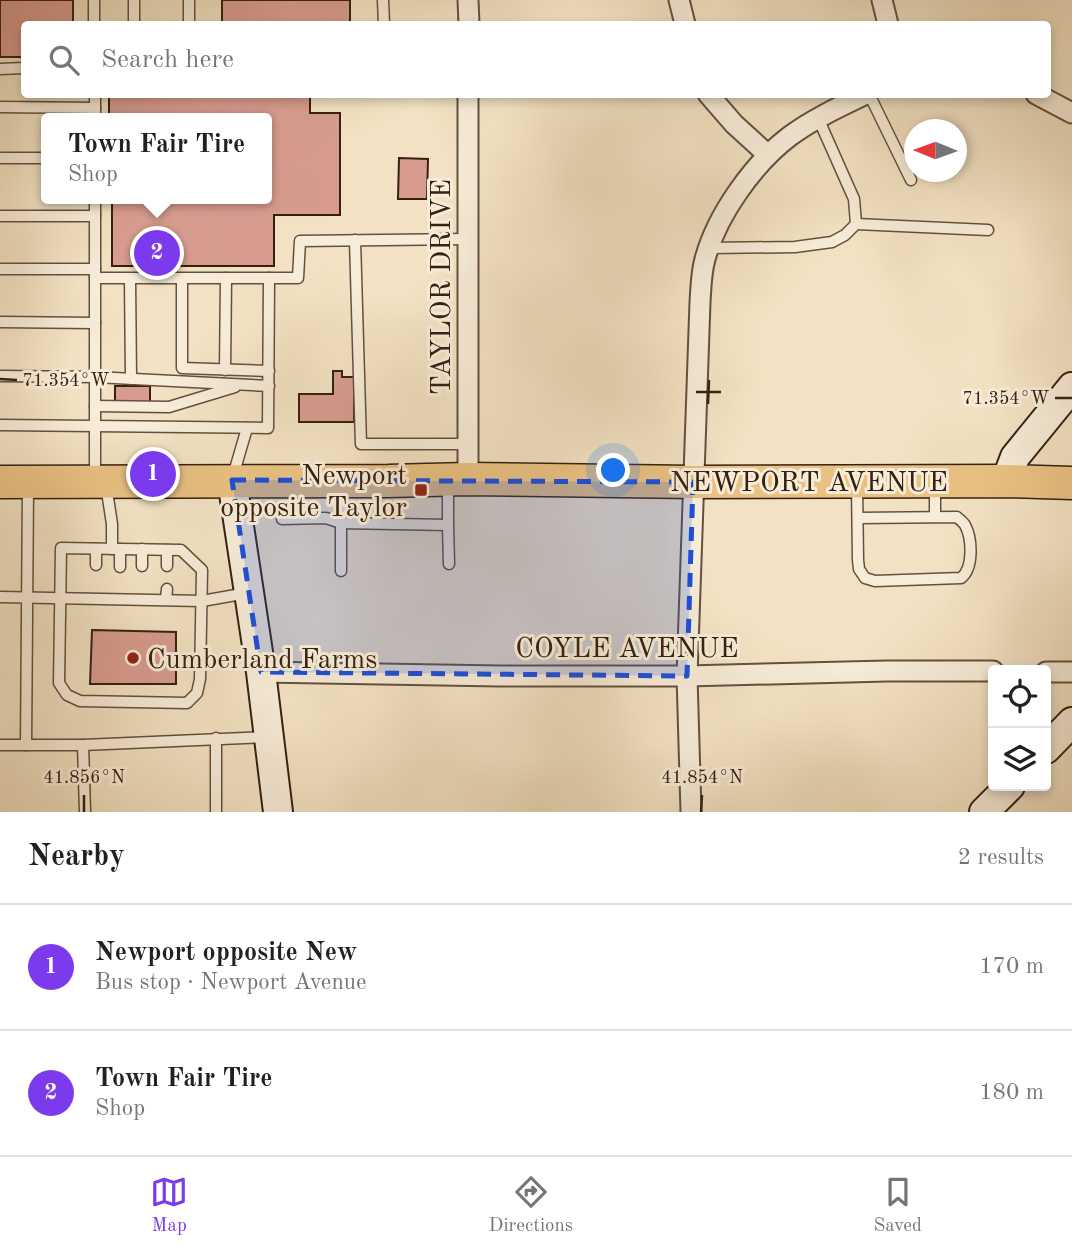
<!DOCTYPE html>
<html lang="en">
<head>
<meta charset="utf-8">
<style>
  body { margin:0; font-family:"Old Standard TT",serif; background:#f6f6f6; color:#202124 }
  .controls { position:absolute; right:21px; bottom:21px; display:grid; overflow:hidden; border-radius:7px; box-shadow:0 4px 10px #0003 }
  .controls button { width:63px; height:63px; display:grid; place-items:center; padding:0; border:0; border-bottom:2px solid #e0e0e0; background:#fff; color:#202124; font:35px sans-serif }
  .compass { position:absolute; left:904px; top:119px; width:63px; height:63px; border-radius:50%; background:#fff; box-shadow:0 4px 10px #0003; rotate:271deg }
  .you { position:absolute; left:614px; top:471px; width:24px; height:24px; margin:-18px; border:5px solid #fff; border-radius:50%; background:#1a73e8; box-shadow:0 0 0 10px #1a73e833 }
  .badge { display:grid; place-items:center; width:46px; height:46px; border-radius:50%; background:#7c3aed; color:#fff; font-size:23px; font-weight:700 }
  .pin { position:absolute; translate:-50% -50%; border:4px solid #fff; box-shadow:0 2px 7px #0006 }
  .popup { position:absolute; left:41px; top:113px; width:231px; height:91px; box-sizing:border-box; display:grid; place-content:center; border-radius:7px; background:#fff; filter:drop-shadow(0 2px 5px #0005); font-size:23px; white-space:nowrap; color:#757577 }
  .popup b { font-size:26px; color:#202124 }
  .popup::after { content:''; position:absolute; left:50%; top:100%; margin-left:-14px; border:14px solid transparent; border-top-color:#fff }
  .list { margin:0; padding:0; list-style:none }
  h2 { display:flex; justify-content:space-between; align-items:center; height:91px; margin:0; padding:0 28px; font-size:30px }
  h2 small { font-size:23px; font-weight:400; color:#757577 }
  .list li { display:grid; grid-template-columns:46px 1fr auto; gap:21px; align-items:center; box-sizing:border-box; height:126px; padding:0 28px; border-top:2px solid #e0e0e0 }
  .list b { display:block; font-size:26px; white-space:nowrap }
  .list p { margin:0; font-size:23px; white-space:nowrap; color:#757577 }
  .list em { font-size:23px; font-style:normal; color:#757577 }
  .icon { flex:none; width:38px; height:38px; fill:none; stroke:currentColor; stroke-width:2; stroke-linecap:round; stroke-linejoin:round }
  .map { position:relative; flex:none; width:1072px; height:812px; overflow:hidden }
  .search { position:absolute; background:#fff; box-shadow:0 4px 10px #0003; left:21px; right:21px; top:21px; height:77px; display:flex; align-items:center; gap:18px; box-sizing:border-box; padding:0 24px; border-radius:7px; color:#757577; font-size:26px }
  .sheet { height:343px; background:#fff }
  nav { display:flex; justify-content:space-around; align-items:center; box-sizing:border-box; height:98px; border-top:2px solid #e0e0e0; background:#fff; font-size:19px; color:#757577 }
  nav a { display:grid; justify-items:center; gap:4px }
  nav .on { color:#7c3aed }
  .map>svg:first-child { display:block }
  .building { fill:#d79c8f; stroke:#352011; stroke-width:2 }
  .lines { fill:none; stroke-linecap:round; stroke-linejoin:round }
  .lane-casing { stroke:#64503e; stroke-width:13 }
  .street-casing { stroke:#64503e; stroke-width:23 }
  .secondary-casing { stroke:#352011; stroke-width:32 }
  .primary-casing { stroke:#352011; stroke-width:35 }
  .lane { stroke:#f7ecd8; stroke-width:10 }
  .street { stroke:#f7ecd8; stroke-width:19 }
  .secondary { stroke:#f7ecd8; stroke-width:28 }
  .primary { stroke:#e9c182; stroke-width:32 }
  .marked { fill:#1d4ed8; fill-opacity:0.2; stroke:#1d4ed8; stroke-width:5; stroke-dasharray:14 9; stroke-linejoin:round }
  .ticks { fill:none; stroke:#352011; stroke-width:2.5 }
  .poi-dot { fill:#8f2418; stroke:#f7ecd8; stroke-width:2.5 }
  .labels { text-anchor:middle; stroke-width:6; stroke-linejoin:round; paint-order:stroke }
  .street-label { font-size:28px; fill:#352011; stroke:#f7ecd8 }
  .poi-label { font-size:28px; fill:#352011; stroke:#f7ecd8; text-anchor:end }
  .ticks-label { font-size:18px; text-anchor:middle; fill:#352011; stroke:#f7ecd8; stroke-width:6; stroke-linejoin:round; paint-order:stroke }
</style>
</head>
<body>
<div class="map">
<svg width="1072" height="812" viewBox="0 0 1072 812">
  <rect width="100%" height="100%" fill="#f2e2c3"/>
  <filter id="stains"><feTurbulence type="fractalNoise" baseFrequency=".00286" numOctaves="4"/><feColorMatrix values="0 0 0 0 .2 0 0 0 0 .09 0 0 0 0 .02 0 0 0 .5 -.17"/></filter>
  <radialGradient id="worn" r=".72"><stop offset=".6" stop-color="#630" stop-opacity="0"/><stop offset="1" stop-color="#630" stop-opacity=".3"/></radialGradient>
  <g class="building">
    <path d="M0,0H73V24H24V57H0Z"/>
    <rect x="222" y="0" width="128" height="24"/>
    <path d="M109,94H310V113H340V215H274V266H112V201H108V199H267V118H109Z"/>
    <path d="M399,158L428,159L427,199H398Z"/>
    <path d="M333,371H342V377H354V422H299V394H333Z"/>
    <rect x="115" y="386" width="35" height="16"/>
    <path d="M92,630L176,632V684H90Z"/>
  </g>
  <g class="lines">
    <defs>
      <g id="lane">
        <path d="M134,0V24"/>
        <path d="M383,0L384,24"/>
        <path d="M94,24V0"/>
        <path d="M189,24V0"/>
        <path d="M0,69L24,68"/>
        <path d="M95,94V118"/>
        <path d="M869,94L911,180"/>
        <path d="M0,107L95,108"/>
        <path d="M0,158H47"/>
        <path d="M95,199V478"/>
        <path d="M0,216H95"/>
        <path d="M856,224L988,230"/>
        <path d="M355,240L361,444H468"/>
        <path d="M709,248L795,247L832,242L845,235L856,224L854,199L818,118"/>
        <path d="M0,269H95"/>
        <path d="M269,278H298L300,241L467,239"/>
        <path d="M130,279L131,379"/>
        <path d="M182,279V368L269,371"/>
        <path d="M0,322L95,323"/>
        <path d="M225,370L226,278"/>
        <path d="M0,376L95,377L269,386"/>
        <path d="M95,406L169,407L235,387"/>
        <path d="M0,425L268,428L269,278H95"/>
        <path d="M233,476L247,428"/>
        <path d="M106,485L112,524V549"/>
        <path d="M935,485V516"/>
        <path d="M857,486L858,560L859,569L865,578L875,581L961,578C974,568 972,538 965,525C963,522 959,519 957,517L858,518"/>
        <path d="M282,519L326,518L341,523L448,525V482"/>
        <path d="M448,525L449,564"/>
        <path d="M61,548L181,550L202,570L200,679L197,693L187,703L80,701L67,695L59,683Z"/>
        <path d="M96,565V549"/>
        <path d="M142,566V549"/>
        <path d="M167,566V550"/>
        <path d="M120,567V549"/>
        <path d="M341,571V484"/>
        <path d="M0,597L202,601L247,593"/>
        <path d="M166,599L167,589"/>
        <path d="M0,745H83L268,737"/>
        <path d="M26,745L28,487"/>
        <path d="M83,745L85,812"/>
        <path d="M216,812V738"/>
      </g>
      <g id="street">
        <path d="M468,0L469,24"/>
        <path d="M679,0L685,24"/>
        <path d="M882,0L888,24"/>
        <path d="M708,94L734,124L768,155"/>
        <path d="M1036,94L1072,113"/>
        <path d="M468,479V94"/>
        <path d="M261,672L500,676H687L887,671H993"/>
        <path d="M1046,672H1072"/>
        <path d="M691,812L687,676L700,302C701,288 701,273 705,259C717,215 753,164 790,136C813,119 839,107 866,94"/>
      </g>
      <g id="secondary">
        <path d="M232,480L261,672L278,812"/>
        <path d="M1006,481L1015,457L1072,387"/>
        <path d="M1046,749L1072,722"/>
        <path d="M984,812L1010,786"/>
      </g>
      <path id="primary" d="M0,482L388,481L468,479L693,482L1006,481L1072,483"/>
    </defs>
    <use href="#lane" class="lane-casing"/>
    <use href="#street" class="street-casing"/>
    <use href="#secondary" class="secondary-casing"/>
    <use href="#primary" class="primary-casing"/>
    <use href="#lane" class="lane"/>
    <use href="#street" class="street"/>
    <use href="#secondary" class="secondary"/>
    <use href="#primary" class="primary"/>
  </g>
  <path class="marked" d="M232,480L693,482L687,676L261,672Z"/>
  <path class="ticks" d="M0,379L17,380M696,392H721M1055,398H1072M708,404L709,380M84,812V795M701,812L702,795"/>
  <g class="poi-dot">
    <rect x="414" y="483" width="14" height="14" rx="3.5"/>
    <circle cx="133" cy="658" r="7"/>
  </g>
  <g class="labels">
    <g class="street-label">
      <text transform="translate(440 287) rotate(-90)" y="10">TAYLOR DRIVE</text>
      <text x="809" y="491">NEWPORT AVENUE</text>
      <text x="627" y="657">COYLE AVENUE</text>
    </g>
    <g class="poi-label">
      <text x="407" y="484">Newport<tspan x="407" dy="32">opposite Taylor</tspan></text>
      <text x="147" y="668" text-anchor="start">Cumberland Farms</text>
    </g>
  </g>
  <g class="ticks-label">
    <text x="66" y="386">71.354°W</text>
    <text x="1006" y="404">71.354°W</text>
    <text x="84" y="783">41.856°N</text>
    <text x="702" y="783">41.854°N</text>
  </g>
  <rect width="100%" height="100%" filter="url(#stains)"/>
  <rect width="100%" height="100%" fill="url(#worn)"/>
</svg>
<div class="controls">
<button><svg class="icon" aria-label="locate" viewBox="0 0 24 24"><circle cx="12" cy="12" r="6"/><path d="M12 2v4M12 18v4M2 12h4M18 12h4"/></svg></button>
<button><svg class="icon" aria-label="layers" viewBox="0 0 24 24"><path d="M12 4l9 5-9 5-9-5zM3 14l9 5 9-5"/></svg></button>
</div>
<svg class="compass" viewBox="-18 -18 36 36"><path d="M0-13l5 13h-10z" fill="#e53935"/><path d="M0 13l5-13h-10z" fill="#757577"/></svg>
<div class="you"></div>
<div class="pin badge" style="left:153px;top:474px">1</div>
<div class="pin badge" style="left:157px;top:253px">2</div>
<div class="popup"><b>Town Fair Tire</b>Shop</div>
<div class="search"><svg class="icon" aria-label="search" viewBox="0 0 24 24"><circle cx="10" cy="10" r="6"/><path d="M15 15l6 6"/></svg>Search here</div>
</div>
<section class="sheet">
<h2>Nearby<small>2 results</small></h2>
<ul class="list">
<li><span class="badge">1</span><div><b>Newport opposite New</b><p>Bus stop · Newport Avenue</p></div><em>170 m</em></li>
<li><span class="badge">2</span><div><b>Town Fair Tire</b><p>Shop</p></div><em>180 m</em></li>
</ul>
</section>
<nav>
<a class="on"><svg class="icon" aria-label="map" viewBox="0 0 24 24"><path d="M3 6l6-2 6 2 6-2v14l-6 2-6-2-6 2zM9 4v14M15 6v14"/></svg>Map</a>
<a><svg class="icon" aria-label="directions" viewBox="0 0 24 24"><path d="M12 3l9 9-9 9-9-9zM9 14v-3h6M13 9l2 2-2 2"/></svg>Directions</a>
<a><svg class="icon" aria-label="saved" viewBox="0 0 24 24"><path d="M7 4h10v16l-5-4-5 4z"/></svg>Saved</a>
</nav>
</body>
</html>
